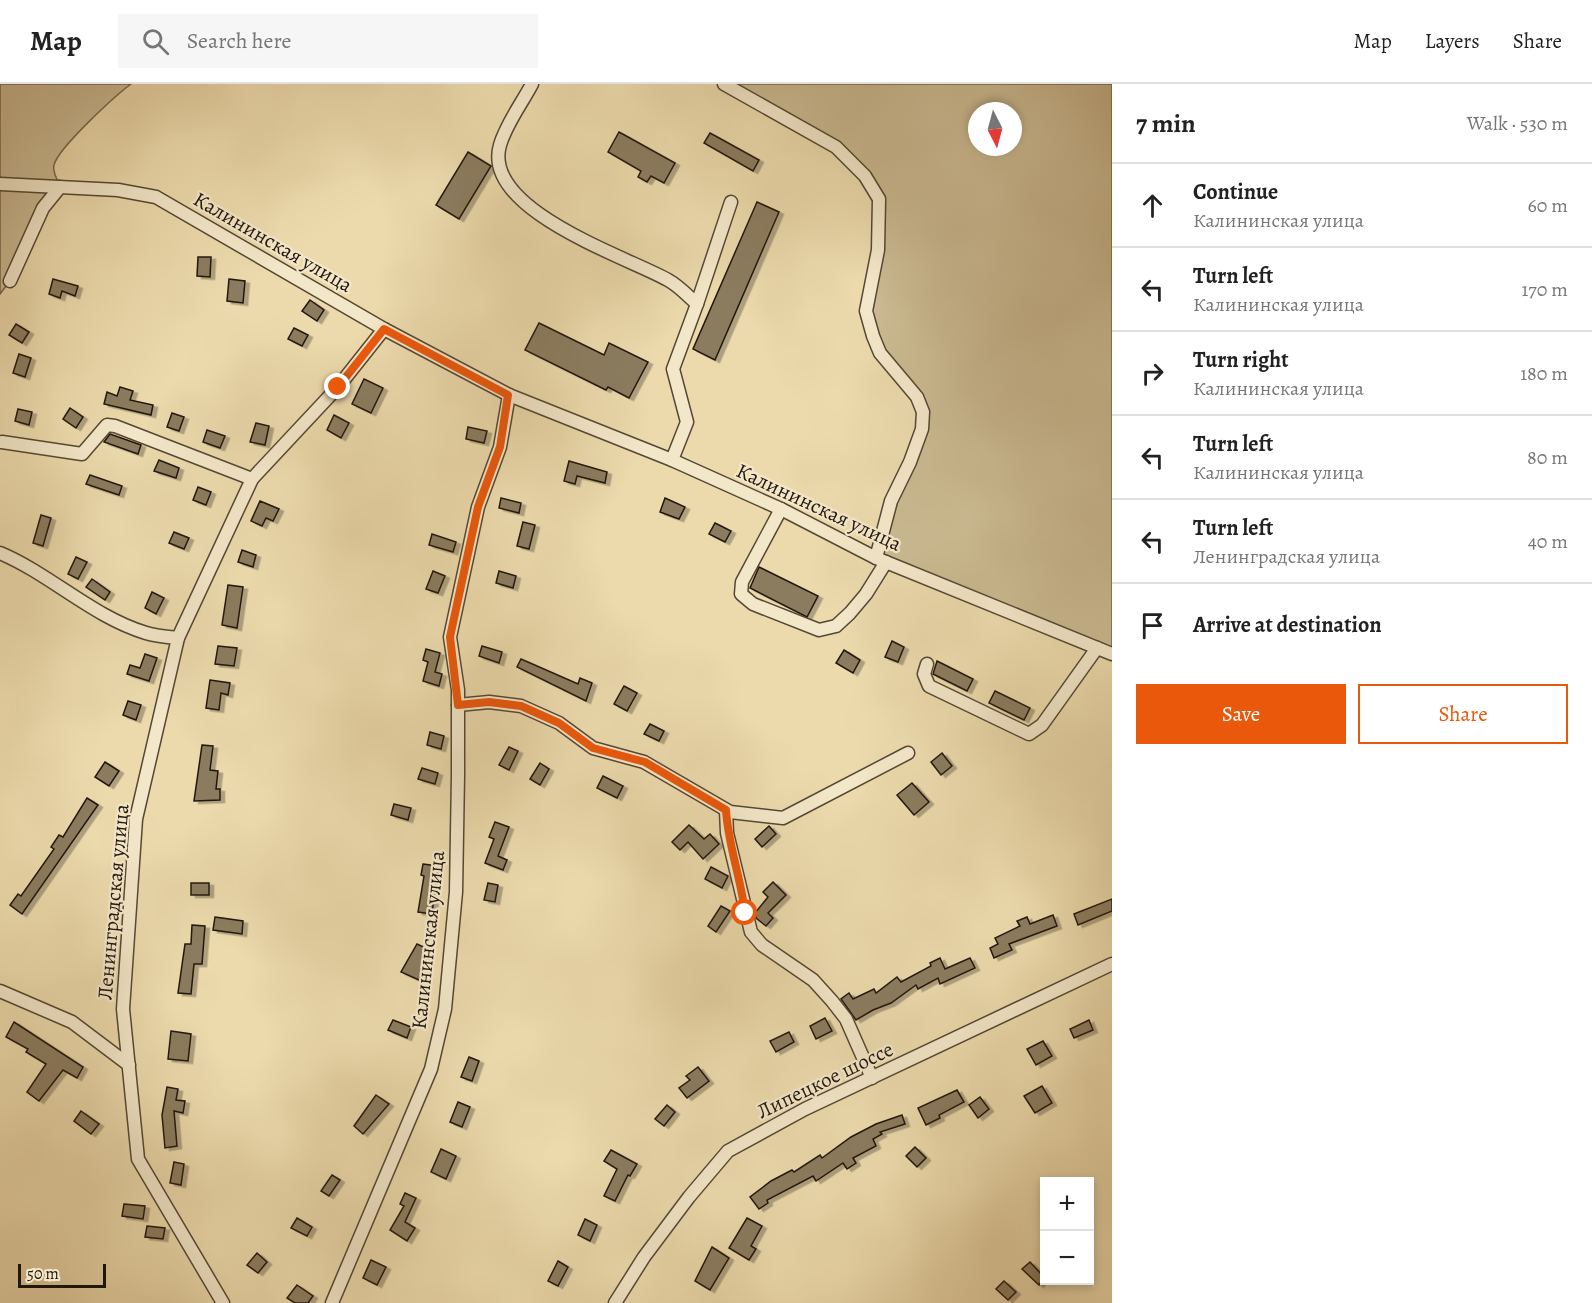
<!DOCTYPE html>
<html lang="en">
<head>
<meta charset="utf-8">
<style>
  body { margin:0; font-family:Alegreya,serif; background:#f6f6f6; color:#222 }
  .controls { position:absolute; right:18px; bottom:18px; display:grid; overflow:hidden; border-radius:0px; box-shadow:0 3px 9px #0003 }
  .controls button { width:54px; height:54px; display:grid; place-items:center; padding:0; border:0; border-bottom:2px solid #e0e0e0; background:#fff; color:#222; font:30px sans-serif }
  .compass { position:absolute; left:968px; top:18px; width:54px; height:54px; border-radius:50%; background:#fff; box-shadow:0 3px 9px #0003; rotate:174deg }
  .scale { position:absolute; left:18px; bottom:15px; width:88px; box-sizing:border-box; padding-left:6px; border:3px solid #22170c; border-top:0; font-size:16px; line-height:21px; white-space:nowrap; color:#22170c; -webkit-text-stroke:4px #f3e7c9; paint-order:stroke }
  .stop { position:absolute; width:18px; height:18px; margin:-14px; border:4px solid #ea580c; border-radius:50%; background:#fff }
  .stop.end { background:#ea580c; border-color:#fff; box-shadow:0 2px 6px #0008 }
  .list { margin:0; padding:0; list-style:none }
  h2 { display:flex; justify-content:space-between; align-items:center; height:78px; margin:0; padding:0 24px; font-size:26px }
  h2 small { font-size:20px; font-weight:400; color:#767676 }
  .list li { display:grid; grid-template-columns:39px 1fr auto; gap:18px; align-items:center; box-sizing:border-box; height:84px; padding:0 24px; border-top:2px solid #e0e0e0 }
  .list b { display:block; font-size:22px; white-space:nowrap }
  .list p { margin:0; font-size:20px; white-space:nowrap; color:#767676 }
  .list em { font-size:20px; font-style:normal; color:#767676 }
  .actions { display:flex; gap:12px; padding:18px 24px }
  .actions a { flex:1; padding:14px 0; border:2px solid #ea580c; border-radius:0px; text-align:center; font-size:21px; color:#ea580c }
  .actions .main { background:#ea580c; color:#fff }
  .icon { flex:none; width:33px; height:33px; fill:none; stroke:currentColor; stroke-width:2; stroke-linecap:round; stroke-linejoin:round }
  .map { position:relative; flex:none; width:1112px; height:1219px; overflow:hidden }
  header { display:flex; align-items:center; gap:36px; box-sizing:border-box; height:84px; padding:0 30px; background:#fff; border-bottom:2px solid #e0e0e0 }
  header strong { font-size:28px }
  nav { display:flex; gap:33px; margin-inline-start:auto; font-size:21px }
  .search { width:420px; height:54px; background:#f6f6f6; display:flex; align-items:center; gap:15px; box-sizing:border-box; padding:0 21px; border-radius:0px; color:#767676; font-size:22px }
  main { display:flex }
  aside { flex:1; background:#fff }
  .map>svg:first-child { display:block }
  .green { fill:#cab991; stroke:#76684e; stroke-width:1.5; fill-rule:evenodd }
  .building { fill:#8b7c5f; stroke:#22170c; stroke-width:1.5; filter:url(#shadow) }
  .lines { fill:none; stroke-linecap:round; stroke-linejoin:round }
  .minor-casing { stroke:#544834; stroke-width:15 }
  .minor { stroke:#f3e7c9; stroke-width:12 }
  .route { stroke:#ea580c; stroke-width:8 }
  .labels { text-anchor:middle; stroke-width:4.5; stroke-linejoin:round; paint-order:stroke }
  .street-label { font-size:21px; fill:#22170c; stroke:#f3e7c9 }
</style>
</head>
<body>
<header>
<strong>Map</strong>
<div class="search"><svg class="icon" aria-label="search" viewBox="0 0 24 24"><circle cx="10" cy="10" r="6"/><path d="M15 15l6 6"/></svg>Search here</div>
<nav><a>Map</a><a>Layers</a><a>Share</a></nav>
</header>
<main>
<div class="map">
<svg width="1112" height="1219" viewBox="0 0 1112 1219">
  <defs>
    <filter id="shadow"><feDropShadow dx="4.5" dy="2.5" stdDeviation="0" flood-color="#0004"/></filter>
  </defs>
  <rect width="100%" height="100%" fill="#ecdaac"/>
  <filter id="stains"><feTurbulence type="fractalNoise" baseFrequency=".00333" numOctaves="4"/><feColorMatrix values="0 0 0 0 .2 0 0 0 0 .09 0 0 0 0 .02 0 0 0 .5 -.17"/></filter>
  <radialGradient id="worn" r=".72"><stop offset=".6" stop-color="#630" stop-opacity="0"/><stop offset="1" stop-color="#630" stop-opacity=".3"/></radialGradient>
  <g class="green">
    <path d="M0,0H131C115,12 58,64 54,81C52,88 58,96 60,103L10,197L0,210Z"/>
    <path d="M725,0H1112V570L876,474L923,328L880,269L866,227L879,115L836,63ZM977,27H1013V63H977Z"/>
  </g>
  <g class="building">
    <path d="M619,48L675,79L664,99L651,92L647,98L638,93L641,87L608,68Z"/>
    <path d="M710,49L759,76L753,87L704,59Z"/>
    <path d="M468,68L491,82L459,135L436,121Z"/>
    <path d="M757,118L779,128L715,276L693,265Z"/>
    <path d="M198,173H211L210,193L197,192Z"/>
    <path d="M53,195L78,202L75,212L62,207L60,214L49,210Z"/>
    <path d="M229,195L245,197L243,219L227,217Z"/>
    <path d="M310,216L324,226L317,237L302,227Z"/>
    <path d="M539,239L604,271L609,259L648,278L629,314L608,303L606,306L525,266Z"/>
    <path d="M16,240L29,248L22,259L9,251Z"/>
    <path d="M294,244L308,251L302,262L288,255Z"/>
    <path d="M19,270L31,274L25,293L13,289Z"/>
    <path d="M364,295L383,304L371,329L352,320Z"/>
    <path d="M120,303L133,307L130,316L153,321L151,331L104,320L107,308L117,312Z"/>
    <path d="M70,324L83,333L76,344L63,335Z"/>
    <path d="M18,325L32,328L29,341L15,337Z"/>
    <path d="M172,329L184,333L179,347L167,343Z"/>
    <path d="M334,331L349,339L341,354L327,346Z"/>
    <path d="M256,339L269,342L265,361L250,358Z"/>
    <path d="M468,343L487,347L484,359L466,355Z"/>
    <path d="M207,346L225,352L220,364L203,358Z"/>
    <path d="M110,350L141,361L138,370L104,358Z"/>
    <path d="M159,376L179,384L176,394L154,387Z"/>
    <path d="M569,377L607,388L605,399L577,392L575,400L564,397Z"/>
    <path d="M90,391L122,402L119,411L86,400Z"/>
    <path d="M198,403L211,408L206,421L193,416Z"/>
    <path d="M501,414L521,419L519,429L499,424Z"/>
    <path d="M665,414L685,423L679,435L660,428Z"/>
    <path d="M260,417L279,425L273,437L266,434L262,442L251,437Z"/>
    <path d="M41,431L51,434L43,462L33,459Z"/>
    <path d="M523,438L535,441L529,465L517,462Z"/>
    <path d="M715,439L731,447L725,458L709,450Z"/>
    <path d="M174,448L189,454L184,465L169,459Z"/>
    <path d="M432,450L456,458L453,468L429,461Z"/>
    <path d="M242,466L256,471L253,483L238,478Z"/>
    <path d="M76,473L87,478L78,495L68,490Z"/>
    <path d="M759,483L818,512L807,533L750,504Z"/>
    <path d="M433,487L445,492L438,509L426,505Z"/>
    <path d="M499,487L516,492L513,504L496,499Z"/>
    <path d="M92,495L110,508L105,516L86,503Z"/>
    <path d="M228,501L243,503L237,544L222,541Z"/>
    <path d="M152,508L164,514L156,530L145,524Z"/>
    <path d="M892,557L904,563L898,578L885,573Z"/>
    <path d="M218,562L237,564L234,582L215,580Z"/>
    <path d="M482,562L502,568L499,579L479,572Z"/>
    <path d="M426,565L440,569L435,588L442,590L439,602L423,597L428,578L423,576Z"/>
    <path d="M844,566L860,576L853,589L836,579Z"/>
    <path d="M145,570L157,574L149,597L127,590L130,581L140,584Z"/>
    <path d="M521,575L578,600L580,594L592,599L586,617L517,583Z"/>
    <path d="M937,577L973,595L967,607L933,590Z"/>
    <path d="M210,596L230,599L228,611L221,609L219,626L206,624Z"/>
    <path d="M624,602L637,609L627,627L614,620Z"/>
    <path d="M995,607L1030,624L1024,636L989,619Z"/>
    <path d="M128,617L141,621L136,636L123,631Z"/>
    <path d="M650,640L664,647L659,657L644,650Z"/>
    <path d="M430,648L444,652L441,665L427,661Z"/>
    <path d="M202,661L213,662L210,686L218,687L216,705H220V716L194,717Z"/>
    <path d="M509,663L518,667L509,686L499,681Z"/>
    <path d="M942,669L952,682L941,691L931,678Z"/>
    <path d="M105,678L119,687L109,702L95,693Z"/>
    <path d="M540,679L549,685L540,701L530,695Z"/>
    <path d="M422,684L438,689L435,700L418,695Z"/>
    <path d="M603,692L623,702L617,714L597,704Z"/>
    <path d="M912,699L929,718L914,731L897,711Z"/>
    <path d="M87,714L98,721L22,830L10,821L18,810L21,812L54,765L51,763L59,751L63,753Z"/>
    <path d="M394,720L411,724L408,736L391,731Z"/>
    <path d="M495,738L509,743L498,772L507,776L503,786L485,779L494,755L489,753Z"/>
    <path d="M689,741L704,755L710,750L719,760L703,775L688,758L680,766L672,758Z"/>
    <path d="M769,742L776,750L762,763L755,755Z"/>
    <path d="M423,780L438,782L432,830L418,828L424,792L421,791Z"/>
    <path d="M711,783L728,792L722,804L705,795Z"/>
    <path d="M773,798L786,811L768,829L773,834L766,842L756,834L755,829L768,813L763,808Z"/>
    <rect x="191" y="799" width="18" height="12"/>
    <path d="M488,799L498,801L495,818L484,816Z"/>
    <path d="M1112,815V827L1078,841L1074,830Z"/>
    <path d="M721,822L730,827L716,848L708,842Z"/>
    <path d="M1053,831L1057,842L1009,860L1012,866L994,874L990,864L998,860L995,854L1020,842L1017,837L1027,833L1030,840Z"/>
    <path d="M215,833L243,837L242,850L213,846Z"/>
    <path d="M192,841L205,842L202,880H194L191,910L178,909L185,860H191Z"/>
    <path d="M417,860L430,866L421,885L424,886L419,896L401,888Z"/>
    <path d="M940,874L945,885L970,874L975,884L940,900L938,894L918,905L916,901L891,919L873,926L856,936L841,915L849,909L853,915L874,905L876,909L897,893L901,898L931,882L930,879Z"/>
    <path d="M825,934L832,947L816,955L810,942Z"/>
    <path d="M393,936L411,943L407,954L388,946Z"/>
    <path d="M1089,936L1093,946L1074,954L1070,945Z"/>
    <path d="M14,938L83,983L77,994L63,986L39,1017L27,1008L46,980L26,968L28,965L6,953Z"/>
    <path d="M171,947L191,950L188,977L168,975Z"/>
    <path d="M789,948L794,958L776,968L770,957Z"/>
    <path d="M1043,957L1052,972L1036,981L1027,965Z"/>
    <path d="M469,973L479,977L472,997L461,993Z"/>
    <path d="M698,983L709,997L687,1014L679,1004L690,996L686,992Z"/>
    <path d="M1042,1002L1052,1019L1035,1029L1024,1012Z"/>
    <path d="M167,1003L178,1005L176,1016L185,1017L183,1029L174,1027L177,1062L165,1064L162,1031Z"/>
    <path d="M957,1006L964,1018L939,1031L940,1034L926,1041L918,1024Z"/>
    <path d="M376,1011L389,1020L363,1050L354,1042Z"/>
    <path d="M980,1013L989,1025L978,1034L969,1021Z"/>
    <path d="M458,1018L470,1023L462,1043L450,1038Z"/>
    <path d="M667,1021L675,1028L664,1042L655,1035Z"/>
    <path d="M81,1027L99,1040L91,1050L74,1037Z"/>
    <path d="M902,1031L905,1040L880,1048L882,1050L873,1055L876,1062L853,1074L856,1079L847,1085L843,1079L816,1097L813,1092L767,1116L768,1119L759,1125L750,1113L771,1097L792,1086L794,1088L820,1071L822,1074L851,1053L876,1040Z"/>
    <path d="M915,1063L926,1074L917,1083L906,1072Z"/>
    <path d="M441,1065L456,1072L446,1095L431,1088Z"/>
    <path d="M611,1066L637,1080L630,1092L628,1091L615,1117L604,1112L617,1085L604,1077Z"/>
    <path d="M174,1078L184,1080L181,1101L170,1099Z"/>
    <path d="M332,1091L340,1096L329,1112L321,1107Z"/>
    <path d="M405,1109L416,1114L405,1138L415,1144L407,1157L390,1146L404,1122L400,1120Z"/>
    <path d="M124,1120L145,1122L143,1135L122,1132Z"/>
    <path d="M297,1134L312,1143L307,1152L291,1144Z"/>
    <path d="M747,1134L762,1142L751,1162L756,1165L749,1176L729,1164Z"/>
    <path d="M585,1135L597,1141L590,1157L578,1151Z"/>
    <path d="M147,1142L165,1144L163,1155L145,1153Z"/>
    <path d="M712,1163L729,1174L710,1206L695,1197Z"/>
    <path d="M257,1169L267,1178L258,1189L247,1181Z"/>
    <path d="M371,1176L386,1183L377,1201L363,1194Z"/>
    <path d="M558,1177L568,1183L558,1202L548,1197Z"/>
    <path d="M1030,1178L1044,1193L1039,1201L1022,1185Z"/>
    <path d="M1004,1197L1016,1208L1008,1216L996,1205Z"/>
    <path d="M297,1201L313,1212L308,1219H295L287,1214Z"/>
  </g>
  <g class="lines">
    <defs>
      <g id="minor">
        <path d="M532,0C522,19 506,40 500,61C481,126 627,173 668,196C679,202 688,212 697,220L673,285L687,338L672,376"/>
        <path d="M724,0L836,63L865,92L879,115L878,166L866,227L873,252L880,269L917,313L923,328L922,345L910,378L891,417L876,474"/>
        <path d="M0,100L118,106L156,113L384,245L509,311L672,376L781,425L876,474L1112,570"/>
        <path d="M10,197L43,124L60,103"/>
        <path d="M697,220L731,118"/>
        <path d="M2,358L82,370L107,341L115,342L252,395"/>
        <path d="M781,425L742,498L741,510L753,520L819,546L836,542L850,529L866,510L886,478"/>
        <path d="M0,469C50,490 93,533 146,549C156,552 168,553 178,554"/>
        <path d="M927,580L924,590L929,602L1029,650L1042,641L1097,564"/>
        <path d="M458,621L489,618L521,622L559,639L593,664L644,678L730,728L783,734L908,669"/>
        <path d="M726,726L727,749L751,848L762,861L813,896L832,917L846,935L872,994"/>
        <path d="M0,907L72,938L129,981"/>
        <path d="M223,1219L138,1075L123,925L136,735L178,554L252,395L338,303L384,245"/>
        <path d="M332,1219L431,985L445,925L456,808L458,691V606L450,553L478,423L500,363L509,311"/>
        <path d="M615,1219L644,1173L689,1113L728,1067L805,1025L1112,880"/>
      </g>
    </defs>
    <use href="#minor" class="minor-casing"/>
    <use href="#minor" class="minor"/>
  </g>
  <g class="lines">
    <path class="route" d="M338,303L384,245L508,311L500,363L478,423L450,553L458,621L489,618L521,622L559,639L593,664L645,678L726,726C728,761 741,794 745,829"/>
  </g>
  <g class="labels">
    <g class="street-label">
      <text transform="translate(273 158) rotate(30)" y="7">Калининская улица</text>
      <text transform="translate(819 423) rotate(25)" y="7">Калининская улица</text>
      <text transform="translate(113 818) rotate(-85)" y="7">Ленинградская улица</text>
      <text transform="translate(428 856) rotate(-84)" y="7">Калининская улица</text>
      <text transform="translate(825 996) rotate(-26)" y="7">Липецкое шоссе</text>
    </g>
  </g>
  <rect width="100%" height="100%" filter="url(#stains)"/>
  <rect width="100%" height="100%" fill="url(#worn)"/>
</svg>
<div class="controls">
<button>+</button>
<button>−</button>
</div>
<svg class="compass" viewBox="-18 -18 36 36"><path d="M0-13l5 13h-10z" fill="#e53935"/><path d="M0 13l5-13h-10z" fill="#767676"/></svg>
<div class="scale">50 m</div>
<div class="stop" style="left:745px;top:829px"></div>
<div class="stop end" style="left:338px;top:303px"></div>
</div>
<aside>
<h2>7 min<small>Walk · 530 m</small></h2>
<ul class="list">
<li><svg class="icon" aria-label="ahead" viewBox="0 0 24 24"><path d="M12 20V5M6 11l6-6 6 6"/></svg><div><b>Continue</b><p>Калининская улица</p></div><em>60 m</em></li>
<li><svg class="icon" aria-label="left" viewBox="0 0 24 24"><path d="M17 20v-9H6M10 6l-5 5 5 5"/></svg><div><b>Turn left</b><p>Калининская улица</p></div><em>170 m</em></li>
<li><svg class="icon" aria-label="right" viewBox="0 0 24 24"><path d="M7 20v-9h11M14 6l5 5-5 5"/></svg><div><b>Turn right</b><p>Калининская улица</p></div><em>180 m</em></li>
<li><svg class="icon" aria-label="left" viewBox="0 0 24 24"><path d="M17 20v-9H6M10 6l-5 5 5 5"/></svg><div><b>Turn left</b><p>Калининская улица</p></div><em>80 m</em></li>
<li><svg class="icon" aria-label="left" viewBox="0 0 24 24"><path d="M17 20v-9H6M10 6l-5 5 5 5"/></svg><div><b>Turn left</b><p>Ленинградская улица</p></div><em>40 m</em></li>
<li><svg class="icon" aria-label="arrive" viewBox="0 0 24 24"><path d="M6 21V4h12l-3 4 3 4H6"/></svg><div><b>Arrive at destination</b></div></li>
</ul>
<div class="actions"><a class="main">Save</a><a>Share</a></div>
</aside>
</main>
</body>
</html>
